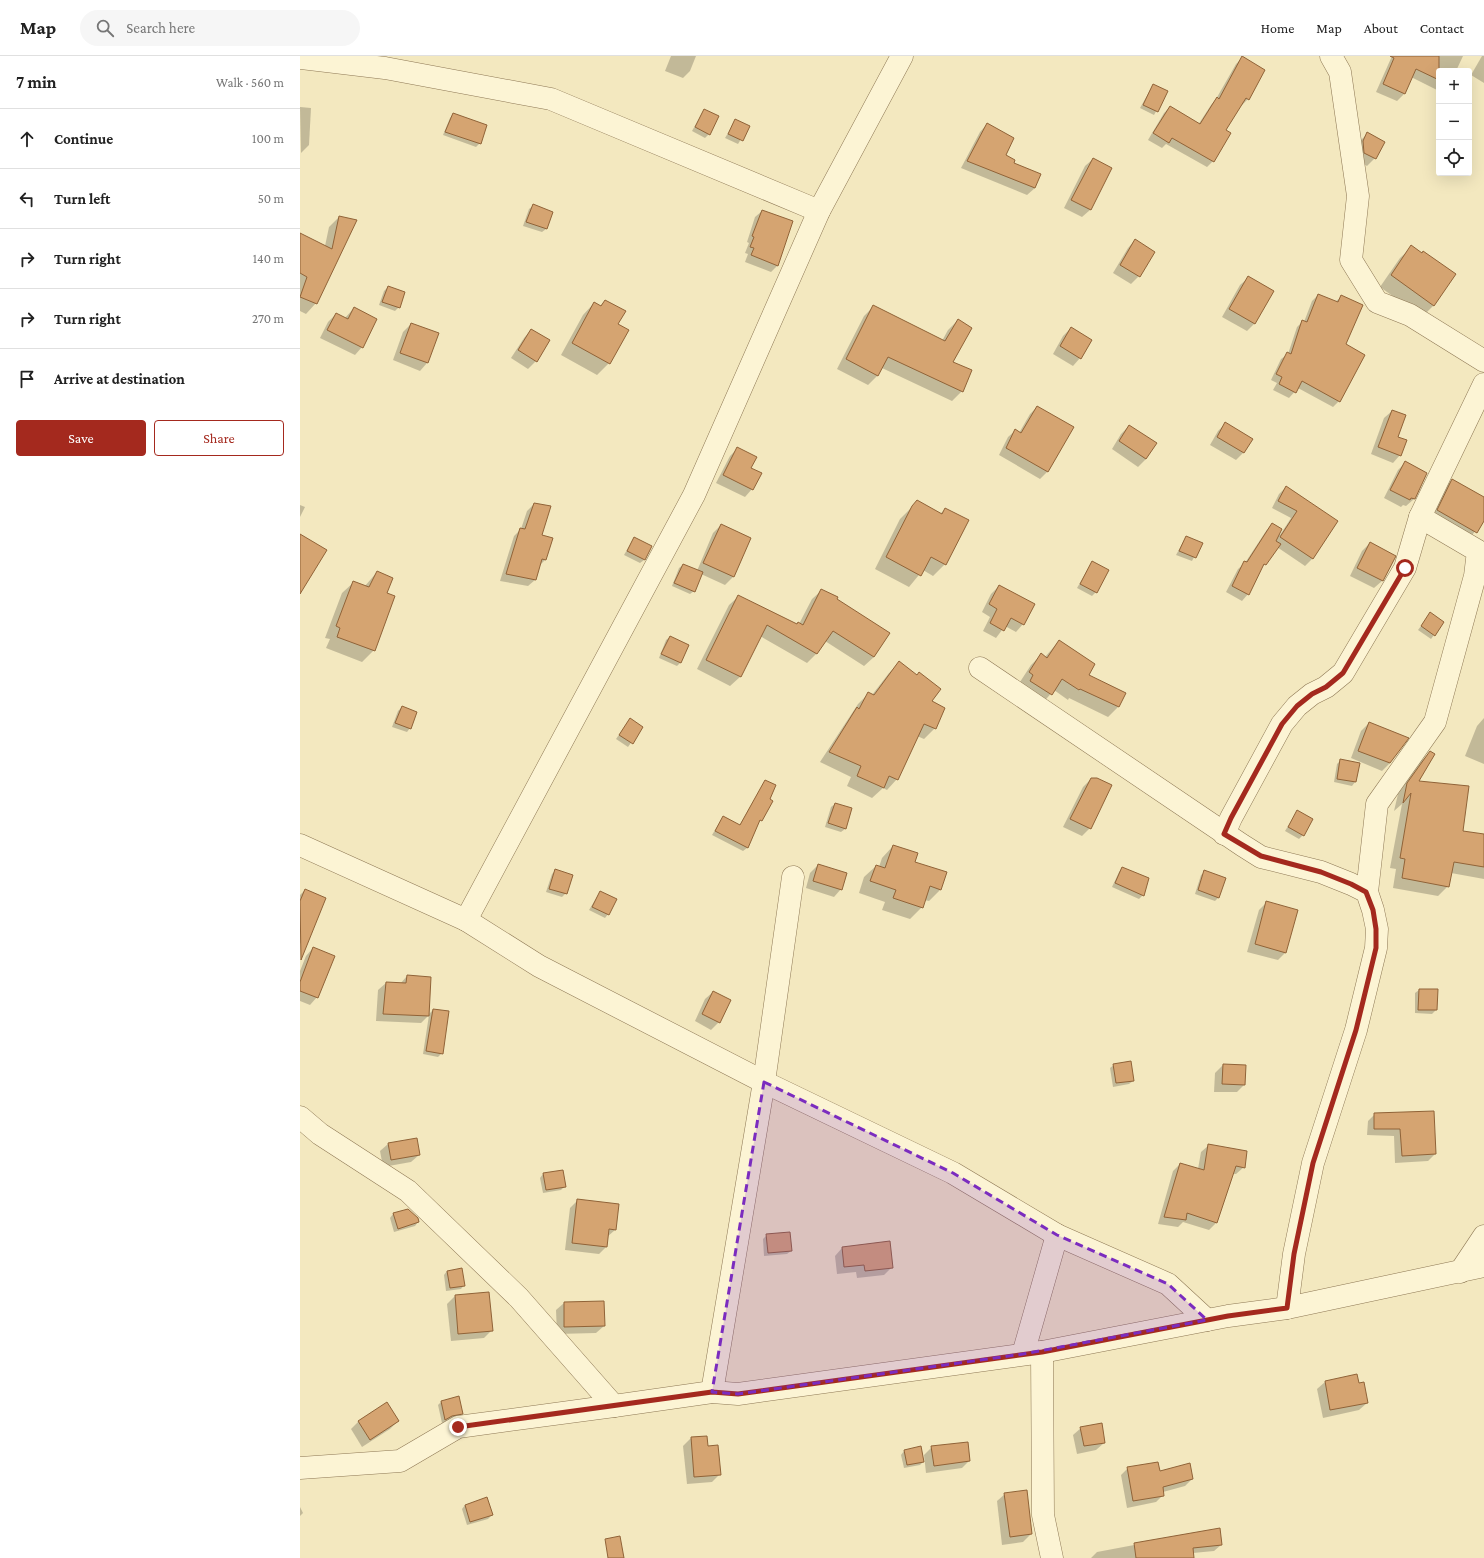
<!DOCTYPE html>
<html lang="en">
<head>
<meta charset="utf-8">
<style>
  body { margin:0; font-family:"Crimson Pro",serif; background:#f6f6f6; color:#222 }
  .controls { position:absolute; right:12px; top:12px; display:grid; overflow:hidden; border-radius:4px; box-shadow:0 4px 16px #0002 }
  .controls button { width:36px; height:36px; display:grid; place-items:center; padding:0; border:0; border-bottom:1px solid #e0e0e0; background:#fff; color:#222; font:20px sans-serif }
  .stop { position:absolute; width:12px; height:12px; margin:-9px; border:3px solid #a4291e; border-radius:50%; background:#fff }
  .stop.end { background:#a4291e; border-color:#fff; box-shadow:0 1px 4px #0008 }
  .list { margin:0; padding:0; list-style:none }
  h2 { display:flex; justify-content:space-between; align-items:center; height:52px; margin:0; padding:0 16px; font-size:17px }
  h2 small { font-size:13px; font-weight:400; color:#767676 }
  .list li { display:grid; grid-template-columns:26px 1fr auto; gap:12px; align-items:center; box-sizing:border-box; height:60px; padding:0 16px; border-top:1px solid #e0e0e0 }
  .list b { display:block; font-size:15px; white-space:nowrap }
  .list em { font-size:13px; font-style:normal; color:#767676 }
  .actions { display:flex; gap:8px; padding:12px 16px }
  .actions a { flex:1; padding:9px 0; border:1px solid #a4291e; border-radius:4px; text-align:center; font-size:14px; color:#a4291e }
  .actions .main { background:#a4291e; color:#fff }
  .icon { flex:none; width:22px; height:22px; fill:none; stroke:currentColor; stroke-width:2; stroke-linecap:round; stroke-linejoin:round }
  .map { position:relative; flex:none; width:1184px; height:1502px; overflow:hidden }
  header { display:flex; align-items:center; gap:24px; box-sizing:border-box; height:56px; padding:0 20px; background:#fff; border-bottom:1px solid #e0e0e0 }
  header strong { font-size:19px }
  nav { display:flex; gap:22px; margin-inline-start:auto; font-size:14px }
  .search { width:280px; height:36px; background:#f6f6f6; display:flex; align-items:center; gap:10px; box-sizing:border-box; padding:0 14px; border-radius:22px; color:#767676; font-size:15px }
  main { display:flex }
  aside { flex:1; background:#fff }
  .map>svg:first-child { display:block }
  .shadow { fill:#0003 }
  .building { fill:#d5a471; stroke:#906338 }
  .lines { fill:none; stroke-linecap:round; stroke-linejoin:round }
  .minor-casing { stroke:#8e7855; stroke-width:23 }
  .minor { stroke:#fcf4d4; stroke-width:22 }
  .route { stroke:#a4291e; stroke-width:5 }
  .marked { fill:#7b2cbf; fill-opacity:0.2; stroke:#7b2cbf; stroke-width:3; stroke-dasharray:8 5; stroke-linejoin:round }
</style>
</head>
<body>
<header>
<strong>Map</strong>
<div class="search"><svg class="icon" aria-label="search" viewBox="0 0 24 24"><circle cx="10" cy="10" r="6"/><path d="M15 15l6 6"/></svg>Search here</div>
<nav><a>Home</a><a>Map</a><a>About</a><a>Contact</a></nav>
</header>
<main>
<aside>
<h2>7 min<small>Walk · 560 m</small></h2>
<ul class="list">
<li><svg class="icon" aria-label="ahead" viewBox="0 0 24 24"><path d="M12 20V5M6 11l6-6 6 6"/></svg><div><b>Continue</b></div><em>100 m</em></li>
<li><svg class="icon" aria-label="left" viewBox="0 0 24 24"><path d="M17 20v-9H6M10 6l-5 5 5 5"/></svg><div><b>Turn left</b></div><em>50 m</em></li>
<li><svg class="icon" aria-label="right" viewBox="0 0 24 24"><path d="M7 20v-9h11M14 6l5 5-5 5"/></svg><div><b>Turn right</b></div><em>140 m</em></li>
<li><svg class="icon" aria-label="right" viewBox="0 0 24 24"><path d="M7 20v-9h11M14 6l5 5-5 5"/></svg><div><b>Turn right</b></div><em>270 m</em></li>
<li><svg class="icon" aria-label="arrive" viewBox="0 0 24 24"><path d="M6 21V4h12l-3 4 3 4H6"/></svg><div><b>Arrive at destination</b></div></li>
</ul>
<div class="actions"><a class="main">Save</a><a>Share</a></div>
</aside>
<div class="map">
<svg width="1184" height="1502" viewBox="0 0 1184 1502">
  <rect width="100%" height="100%" fill="#f3e8bf"/>
  <g class="shadow">
    <path d="M371,0H396L390,15L383,22L365,15Z"/>
    <path d="M1092,0H1163L1156,15H1139V35L1111,21L1104,38L1097,45L1076,36Z"/>
    <path d="M1182,0H1184V27L1171,19Z"/>
    <path d="M942,2L964,14L948,43L942,49L941,48L925,74L913,105L907,111L866,88L862,92L848,84L864,57L870,51L898,69L911,49L916,43L936,8Z"/>
    <path d="M853,29L867,36L854,59L840,52Z"/>
    <path d="M0,51L11,52L9,89L1,97Z"/>
    <path d="M404,54L409,78L405,82L392,75Z"/>
    <path d="M153,58L180,87L176,91L143,79L150,62Z"/>
    <path d="M436,64L449,70L438,88L425,82Z"/>
    <path d="M687,68L704,99L735,132L727,139L661,112L680,76Z"/>
    <path d="M1068,77L1084,86L1075,102L1067,110L1057,104L1060,85Z"/>
    <path d="M793,103L811,112L790,154L782,161L764,152L785,110Z"/>
    <path d="M233,150L252,157L246,173L242,176L223,170L229,153Z"/>
    <path d="M462,155L492,165L477,210L471,216L445,206L448,198L445,197L449,187L447,186L455,161Z"/>
    <path d="M39,161L56,164L16,247L6,258L0,255V183L25,190L29,171Z"/>
    <path d="M835,184L839,220L831,228L813,217L828,192Z"/>
    <path d="M1112,191L1134,249L1122,261L1080,231L1100,202Z"/>
    <path d="M948,222L954,268L947,275L922,261L940,229Z"/>
    <path d="M88,231L99,251L95,255L79,249L84,235Z"/>
    <path d="M1018,239L1035,246L1041,241L1045,289L1039,345L1033,351L998,332L989,342L973,334L977,327L971,324L981,303L988,298L997,271L1003,265L1004,266L1012,245Z"/>
    <path d="M305,245L317,269L309,307L297,319L261,299L283,259L294,247L300,250Z"/>
    <path d="M573,251L642,285L648,274L658,264L651,306L662,335L652,345L582,312L578,319L568,329L537,313L564,260Z"/>
    <path d="M54,252L62,291L55,299L20,282L28,266L36,258L45,262Z"/>
    <path d="M111,268L138,278L127,307L120,315L93,304L103,276Z"/>
    <path d="M771,272L780,302L773,310L753,298L763,280Z"/>
    <path d="M231,274L249,285L236,305L228,313L211,302L224,282Z"/>
    <path d="M737,351L773,372L747,416L740,423L699,399L708,381L716,374L719,377L730,358Z"/>
    <path d="M1092,355L1100,399L1093,407L1071,398L1084,362Z"/>
    <path d="M925,368L952,383L943,397L936,404L910,389L918,375Z"/>
    <path d="M829,370L856,387L846,403L838,411L812,393L821,378Z"/>
    <path d="M437,393L452,433L445,441L416,427L430,400Z"/>
    <path d="M1106,406L1126,417L1114,443L1106,450L1103,449L1101,451L1084,442L1098,414Z"/>
    <path d="M1152,424L1184,443V463L1170,482L1132,460L1147,429Z"/>
    <path d="M986,431L1037,466L1012,503L1005,510L977,491L960,514L948,538L942,545L926,536L938,513L945,507L966,475L972,468L980,479L991,462L972,452L979,438Z"/>
    <path d="M617,446L640,458L645,453V508L633,520L623,514L609,531L575,513L600,463Z"/>
    <path d="M234,448L241,479L252,483L245,504L239,510L235,524L228,530L200,525L214,480L221,473L227,455Z"/>
    <path d="M0,449L5,451L0,461Z"/>
    <path d="M421,469L450,483L433,521L425,529L401,518L394,535L390,538L372,530L379,512L383,509L397,515L413,477Z"/>
    <path d="M886,481L901,488L892,505L876,499Z"/>
    <path d="M334,482L344,504L340,507L324,499Z"/>
    <path d="M1070,487L1094,500L1082,525L1074,532L1050,520L1062,495Z"/>
    <path d="M792,506L796,536L792,540L777,532Z"/>
    <path d="M77,516L85,538L74,594L62,606L26,592L30,583L25,582L42,537L54,526L65,530Z"/>
    <path d="M699,530L723,568L716,576L705,570L696,582L683,575L690,561L682,556L691,538Z"/>
    <path d="M522,534L536,544L574,601L564,610L525,585L517,597L507,607L460,580L440,621L430,630L397,613L429,549L439,540L497,569L499,568L512,543Z"/>
    <path d="M1130,558L1134,579L1131,583L1118,574Z"/>
    <path d="M370,581L388,589L380,607L377,610L359,602L366,584Z"/>
    <path d="M759,585L787,619L818,651L808,661L769,642L768,644L754,634L741,649L720,626L731,609L741,599L745,601Z"/>
    <path d="M599,607L630,646L635,672L624,683L617,680L597,723L587,734L583,732L572,742L547,730L551,721L520,706L558,648L569,637L572,639L589,617Z"/>
    <path d="M102,651L110,672L107,676L92,671L98,655Z"/>
    <path d="M1184,662V708L1165,700L1177,670Z"/>
    <path d="M330,663L342,671L328,691L316,683Z"/>
    <path d="M1069,667L1090,707L1082,715L1051,702L1061,675Z"/>
    <path d="M1130,696L1117,725L1162,775L1184,779V823L1151,817L1148,830L1138,840L1093,832L1096,813L1090,812L1102,748L1094,755L1098,738L1120,706Z"/>
    <path d="M1041,704L1058,708L1055,726L1052,730L1034,726L1037,708Z"/>
    <path d="M791,723L790,772L782,780L763,771L783,731Z"/>
    <path d="M465,725L469,744L471,745L458,768L447,792L443,795L412,779L423,761L439,770Z"/>
    <path d="M535,748L551,753L545,773L541,776L525,771L531,751Z"/>
    <path d="M997,756L1003,779L999,783L985,775Z"/>
    <path d="M593,790L614,806L640,834L629,845L624,844L622,851L610,863L582,854L585,846L559,837L564,821L576,810L579,811L582,802Z"/>
    <path d="M518,809L541,833L534,841L506,832L510,817Z"/>
    <path d="M822,812L843,839L839,843L812,831L819,816Z"/>
    <path d="M255,815L266,837L262,841L246,836L252,818Z"/>
    <path d="M905,816L919,841L915,845L895,838L901,819Z"/>
    <path d="M5,834L2,888L0,887V839Z"/>
    <path d="M300,836L308,858L305,862L289,854Z"/>
    <path d="M967,846L985,897L978,904L947,896L959,854Z"/>
    <path d="M13,892L17,941L10,949L0,945V915L6,900Z"/>
    <path d="M107,920L128,959L133,954L142,997L138,1001L123,998L129,959L121,967L76,965L78,934L86,927L100,928Z"/>
    <path d="M1119,934H1137L1136,954L1132,958L1115,957V937Z"/>
    <path d="M413,936L419,966L411,974L395,965L405,943Z"/>
    <path d="M814,1009L833,1025L829,1028L813,1031L810,1012Z"/>
    <path d="M923,1009L945,1010L944,1029L937,1036H914L915,1017Z"/>
    <path d="M1133,1056L1135,1098L1128,1105L1095,1107L1094,1080L1067,1079L1068,1065L1075,1058Z"/>
    <path d="M88,1088L119,1099L111,1106L83,1111L80,1095Z"/>
    <path d="M909,1089L944,1111L936,1118H933L916,1167L909,1174L883,1166L878,1171L858,1168L873,1115L880,1108L898,1113L901,1096Z"/>
    <path d="M243,1118L265,1130L261,1134L243,1137L240,1122Z"/>
    <path d="M278,1144L315,1174L307,1181L306,1191L299,1198L265,1194L270,1152Z"/>
    <path d="M108,1154L118,1166L115,1170L94,1176L90,1162L93,1158Z"/>
    <path d="M467,1179L491,1195L487,1198L464,1200L463,1183Z"/>
    <path d="M542,1192L592,1211L584,1219L557,1222L556,1216L537,1218L535,1200Z"/>
    <path d="M147,1215L164,1229L161,1233L146,1235L144,1219Z"/>
    <path d="M155,1240L192,1274L184,1282L151,1285L147,1248Z"/>
    <path d="M303,1246L304,1270L296,1277L257,1278L256,1254L264,1247Z"/>
    <path d="M1025,1326L1067,1347L1059,1354L1023,1362L1017,1333Z"/>
    <path d="M158,1342L162,1357L158,1361L142,1367L138,1349L141,1346Z"/>
    <path d="M87,1347L98,1365L90,1373L62,1391L51,1373L58,1366Z"/>
    <path d="M781,1372L804,1387L796,1394L777,1398L773,1379Z"/>
    <path d="M391,1382L407,1391L420,1418L412,1426L387,1428L383,1390Z"/>
    <path d="M632,1391L669,1405L662,1412L626,1417L624,1399Z"/>
    <path d="M604,1395L623,1406L620,1409L604,1412L601,1399Z"/>
    <path d="M828,1412L859,1416L892,1423L885,1430L863,1436V1439L856,1446L827,1452L821,1419Z"/>
    <path d="M705,1438L731,1478L723,1486L702,1489L697,1445Z"/>
    <path d="M165,1449L192,1459L188,1463L167,1469L162,1453Z"/>
    <path d="M0,1451L3,1457L0,1460Z"/>
    <path d="M919,1473L921,1489L914,1495L893,1497V1502H791L797,1496Z"/>
  </g>
  <g class="building">
    <path d="M942,0L965,14L949,44L946,42L926,74L931,77L914,106L872,82L869,87L853,77L870,50L900,68L917,41L919,43Z"/>
    <path d="M1090,0H1139V24L1116,13L1105,38L1083,28L1094,2Z"/>
    <path d="M853,28L868,35L858,56L843,49Z"/>
    <path d="M404,53L419,60L410,79L395,71Z"/>
    <path d="M153,57L187,69L181,88L145,76Z"/>
    <path d="M435,63L450,70L443,85L428,78Z"/>
    <path d="M687,67L714,82L706,99L715,104L714,107L741,118L735,132L667,105Z"/>
    <path d="M1067,76L1085,86L1076,103L1064,97L1063,85Z"/>
    <path d="M793,102L812,112L791,154L771,144Z"/>
    <path d="M233,148L253,156L247,173L226,166Z"/>
    <path d="M462,154L493,165L478,210L451,199L454,192L450,191L454,181L452,180Z"/>
    <path d="M39,160L57,164L17,248L0,241L7,221L0,217V177L32,193Z"/>
    <path d="M835,183L855,196L840,221L820,209Z"/>
    <path d="M1111,189L1122,197L1123,195L1156,218L1134,250L1091,219Z"/>
    <path d="M948,220L974,235L955,268L929,253Z"/>
    <path d="M88,230L105,236L100,252L82,246Z"/>
    <path d="M1018,238L1038,246L1041,239L1063,249L1046,288L1065,299L1040,346L1002,325L996,337L979,328L982,321L976,318L987,296L991,298L1002,264L1007,266Z"/>
    <path d="M305,244L326,255L318,268L329,274L310,308L272,287L294,246L301,250Z"/>
    <path d="M573,249L645,285L658,263L672,272L653,306L672,314L663,336L588,301L578,320L546,303Z"/>
    <path d="M54,251L77,263L63,292L27,274L36,257L48,263Z"/>
    <path d="M111,267L139,277L128,307L100,297Z"/>
    <path d="M771,271L792,284L781,303L760,290Z"/>
    <path d="M231,273L250,284L237,306L218,294Z"/>
    <path d="M737,350L774,371L748,416L706,392L715,373L721,377Z"/>
    <path d="M1092,354L1106,359L1098,381L1107,384L1101,400L1078,391Z"/>
    <path d="M925,366L953,383L944,397L917,381Z"/>
    <path d="M829,369L857,387L846,403L819,385Z"/>
    <path d="M437,391L457,401L451,412L462,417L453,434L423,419Z"/>
    <path d="M1105,405L1127,417L1115,443L1111,442L1110,444L1090,434Z"/>
    <path d="M1152,423L1184,441V465L1177,477L1137,454Z"/>
    <path d="M986,430L1038,465L1013,503L980,481L997,455L978,445Z"/>
    <path d="M617,444L642,458L645,452L669,464L646,509L631,501L621,520L586,501L612,450Z"/>
    <path d="M234,447L251,450L242,479L253,482L246,504L242,503L236,524L206,518L220,472L225,473Z"/>
    <path d="M972,467L982,473L976,485L981,488L966,509L964,508L949,539L932,530L944,505L947,506Z"/>
    <path d="M421,468L451,482L434,521L403,507Z"/>
    <path d="M0,478L27,494L0,538Z"/>
    <path d="M886,480L903,487L896,502L879,495Z"/>
    <path d="M334,481L352,490L345,504L327,495Z"/>
    <path d="M1070,486L1096,500L1083,525L1057,512Z"/>
    <path d="M792,505L809,514L797,537L780,528Z"/>
    <path d="M383,508L403,516L395,536L374,527Z"/>
    <path d="M77,515L93,522L87,537L95,540L75,595L37,581L40,572L36,570L53,525L69,531Z"/>
    <path d="M699,529L735,548L724,569L711,562L704,575L690,567L697,553L689,548Z"/>
    <path d="M521,533L538,541L537,543L590,577L574,601L533,575L517,598L467,569L441,621L406,604L438,539L497,568L498,566L503,569Z"/>
    <path d="M1130,556L1144,566L1135,580L1121,570Z"/>
    <path d="M370,580L389,589L381,607L361,598Z"/>
    <path d="M759,584L795,608L789,619L826,637L819,651L780,633L779,634L762,623L752,639L730,625L733,619L729,616L741,597L747,602Z"/>
    <path d="M599,605L617,619L619,616L641,633L632,645L645,652L636,673L624,668L598,724L589,720L584,732L557,720L561,710L529,696L557,651L559,653L568,636L574,639Z"/>
    <path d="M102,650L117,656L111,673L95,667Z"/>
    <path d="M330,662L343,671L333,688L319,679Z"/>
    <path d="M1069,666L1109,682L1090,707L1058,695Z"/>
    <path d="M1130,695L1135,698L1119,725L1169,730L1163,775L1184,778V811L1154,806L1149,831L1102,822L1105,803L1100,802L1111,737L1103,747L1107,727Z"/>
    <path d="M1040,703L1060,707L1056,726L1037,723Z"/>
    <path d="M791,722H797L812,729L791,773L770,763Z"/>
    <path d="M465,724L476,729L470,743L473,745L462,765L460,764L448,792L415,775L423,760L440,769Z"/>
    <path d="M535,747L552,752L546,773L528,767Z"/>
    <path d="M997,754L1013,763L1004,780L988,771Z"/>
    <path d="M593,789L618,797L615,806L647,816L641,834L630,830L623,852L593,842L596,834L570,825L576,809L585,812Z"/>
    <path d="M518,808L547,817L542,834L513,825Z"/>
    <path d="M822,811L849,822L844,840L815,827Z"/>
    <path d="M255,813L273,819L267,838L249,833Z"/>
    <path d="M904,814L926,822L919,842L898,834Z"/>
    <path d="M5,833L26,842L1,904L0,845Z"/>
    <path d="M300,835L317,843L309,859L292,851Z"/>
    <path d="M966,845L998,854L986,897L955,888Z"/>
    <path d="M13,891L35,900L18,942L0,935V926Z"/>
    <path d="M107,919L131,921L129,960L83,958L86,926L106,927Z"/>
    <path d="M1119,933H1138L1137,954H1118Z"/>
    <path d="M413,935L431,944L420,967L402,958Z"/>
    <path d="M133,953L149,955L143,998L126,995Z"/>
    <path d="M831,1005L834,1025L816,1027L813,1008Z"/>
    <path d="M923,1008L946,1009L945,1029L922,1028Z"/>
    <path d="M1134,1055L1136,1098L1102,1100L1100,1073H1074V1057Z"/>
    <path d="M117,1082L120,1099L91,1104L88,1087Z"/>
    <path d="M908,1088L947,1095L945,1112L936,1110L917,1167L887,1157L886,1164L864,1161L880,1107L904,1114Z"/>
    <path d="M263,1114L266,1131L246,1134L243,1117Z"/>
    <path d="M277,1143L319,1148L316,1174L309,1173L307,1191L272,1187Z"/>
    <path d="M108,1153L118,1162L119,1166L98,1173L93,1157Z"/>
    <path d="M490,1176L492,1195L468,1197L466,1178Z"/>
    <path d="M590,1185L593,1212L565,1215L564,1209L544,1211L542,1191Z"/>
    <path d="M162,1212L165,1230L150,1232L147,1215Z"/>
    <path d="M189,1236L193,1275L158,1278L155,1239Z"/>
    <path d="M304,1245L305,1270L264,1271V1246Z"/>
    <path d="M1057,1318L1059,1327L1064,1326L1068,1347L1030,1354L1025,1325Z"/>
    <path d="M159,1340L163,1358L152,1360L145,1364L141,1345Z"/>
    <path d="M87,1346L99,1365L70,1384L58,1365Z"/>
    <path d="M802,1367L805,1387L784,1390L780,1371Z"/>
    <path d="M407,1380L408,1390L418,1389L421,1419L394,1421L391,1381Z"/>
    <path d="M668,1386L670,1405L634,1410L631,1390Z"/>
    <path d="M621,1390L624,1406L607,1409L604,1394Z"/>
    <path d="M858,1406L860,1415L890,1407L893,1423L863,1431L864,1440L833,1445L827,1411Z"/>
    <path d="M727,1434L732,1478L710,1481L704,1437Z"/>
    <path d="M187,1441L193,1459L170,1466L165,1449Z"/>
    <path d="M920,1472L922,1489L893,1492L894,1502H836L834,1487Z"/>
    <path d="M320,1480L324,1502H308L305,1483Z"/>
  </g>
  <g class="lines">
    <defs>
      <g id="minor">
        <path d="M1031,0L1040,16L1058,140L1051,204L1077,246L1110,259L1184,305"/>
        <path d="M0,2L85,12L251,43L519,155"/>
        <path d="M680,612L942,789L961,801L1021,816L1051,828L1067,836L1073,854L1077,873L1076,892L1056,974L1013,1107L994,1198L987,1252"/>
        <path d="M924,778L931,762L982,668L997,650L1012,638L1026,631L1043,617L1105,512L1120,461L1184,328"/>
        <path d="M0,789L166,864L239,910L464,1026L653,1117L757,1179L868,1228L907,1264"/>
        <path d="M1067,836L1077,748L1135,666L1175,520L1178,495L1120,461"/>
        <path d="M166,864L394,439L519,155L602,0"/>
        <path d="M0,1061L20,1078L108,1135L219,1242L314,1350L412,1336L438,1338L742,1296L928,1260L987,1252L1184,1210"/>
        <path d="M1160,1216L1184,1180"/>
        <path d="M742,1296L743,1459L752,1502"/>
        <path d="M723,1298L757,1179"/>
        <path d="M412,1336L464,1026L493,821"/>
        <path d="M0,1412L100,1405L158,1371L314,1350"/>
      </g>
    </defs>
    <use href="#minor" class="minor-casing"/>
    <use href="#minor" class="minor"/>
  </g>
  <g class="lines">
    <path class="route" d="M158,1371L412,1336L438,1338L742,1296L928,1260L987,1252L994,1198L1013,1107L1056,974L1076,892V873L1073,854L1066,836L1051,828L1021,816L961,800L924,778L931,762L982,668L997,650L1012,638L1026,631L1043,617L1105,512"/>
  </g>
  <path class="marked" d="M464,1026L653,1117L757,1179L868,1228L907,1264L723,1298L438,1338L412,1336Z"/>
</svg>
<div class="controls">
<button>+</button>
<button>−</button>
<button><svg class="icon" aria-label="locate" viewBox="0 0 24 24"><circle cx="12" cy="12" r="6"/><path d="M12 2v4M12 18v4M2 12h4M18 12h4"/></svg></button>
</div>
<div class="stop" style="left:1105px;top:512px"></div>
<div class="stop end" style="left:158px;top:1371px"></div>
</div>
</main>
</body>
</html>
